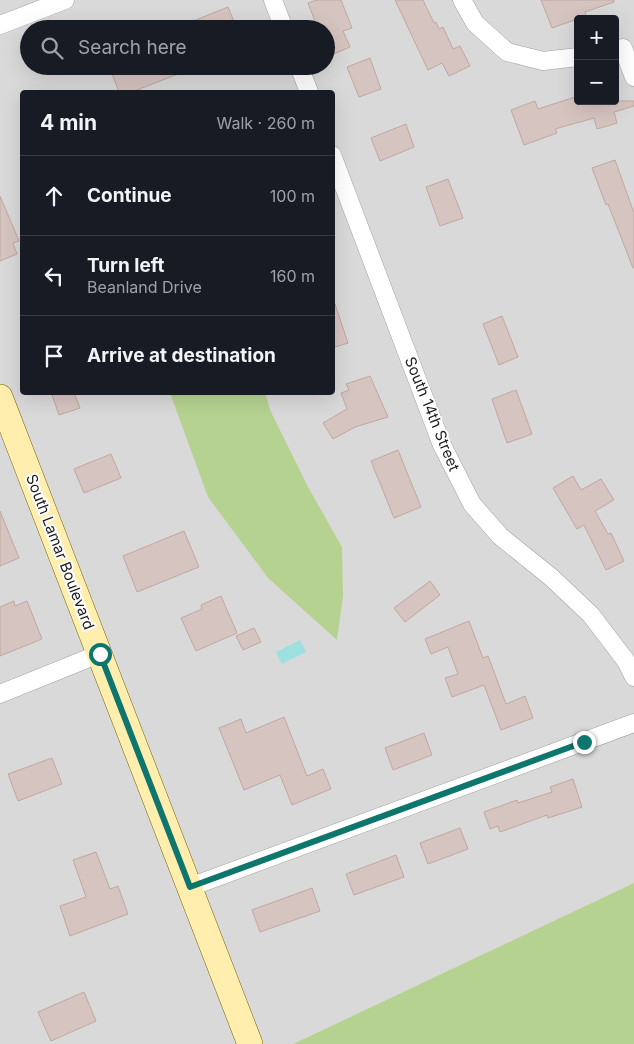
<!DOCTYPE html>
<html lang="en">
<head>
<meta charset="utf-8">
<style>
  body { margin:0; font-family:Inter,sans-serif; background:#242831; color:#f1f3f6 }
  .controls { position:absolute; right:15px; top:15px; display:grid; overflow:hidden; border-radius:5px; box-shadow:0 5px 20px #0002 }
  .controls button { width:45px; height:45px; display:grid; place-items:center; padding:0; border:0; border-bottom:1px solid #363941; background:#171b24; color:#f1f3f6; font:25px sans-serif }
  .stop { position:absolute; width:15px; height:15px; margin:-11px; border:4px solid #0f766e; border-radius:50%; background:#fff }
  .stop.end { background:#0f766e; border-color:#fff; box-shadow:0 1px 5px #0008 }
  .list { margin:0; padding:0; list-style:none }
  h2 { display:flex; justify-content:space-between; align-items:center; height:65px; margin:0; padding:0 20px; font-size:21px }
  h2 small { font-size:16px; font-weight:400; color:#9ea1a6 }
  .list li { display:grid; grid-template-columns:32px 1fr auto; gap:15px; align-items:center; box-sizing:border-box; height:80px; padding:0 20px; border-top:1px solid #363941 }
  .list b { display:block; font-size:19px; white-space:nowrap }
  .list p { margin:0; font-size:16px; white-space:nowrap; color:#9ea1a6 }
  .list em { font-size:16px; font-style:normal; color:#9ea1a6 }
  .icon { flex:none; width:28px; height:28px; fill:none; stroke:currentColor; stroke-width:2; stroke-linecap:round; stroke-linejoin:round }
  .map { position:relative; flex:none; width:634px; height:1044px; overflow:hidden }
  .search { position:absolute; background:#171b24; box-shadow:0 5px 20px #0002; left:20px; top:20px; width:315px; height:55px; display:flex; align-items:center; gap:12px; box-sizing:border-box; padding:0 18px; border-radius:28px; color:#9ea1a6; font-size:19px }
  .panel { position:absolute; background:#171b24; box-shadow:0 5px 20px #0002; left:20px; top:90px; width:315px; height:305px; border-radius:5px }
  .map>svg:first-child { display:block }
  .residential { fill:#dad9d9; fill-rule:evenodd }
  .forest { fill:#b5d290 }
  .water { fill:#9ce1df }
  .building { fill:#d6c4c0; stroke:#c1a7a1 }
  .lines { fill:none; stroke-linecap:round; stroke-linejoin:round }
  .street-casing { stroke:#a0a0a0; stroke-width:19 }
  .secondary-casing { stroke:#766400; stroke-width:26 }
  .street { stroke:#fff; stroke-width:18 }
  .secondary { stroke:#ffeeae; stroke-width:25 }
  .route { stroke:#0f766e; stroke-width:6 }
  .labels { text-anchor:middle; stroke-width:4; stroke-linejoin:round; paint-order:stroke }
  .street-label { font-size:15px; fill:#1c1c1c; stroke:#fff }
</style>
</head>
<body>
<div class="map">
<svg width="634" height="1044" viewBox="0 0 634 1044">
  <rect width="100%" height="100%" fill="#efe6e0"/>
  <path class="residential" d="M0,0H634V883L293,1044H0ZM578,19H615V101H578ZM29,29H326V66H29ZM22,92H332V392H22Z"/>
  <g class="forest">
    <path d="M170,393H265L271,412L308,487L342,547L343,596L337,640L268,578L208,497Z"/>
    <path d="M634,883V1044H293Z"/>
  </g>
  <path class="water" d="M300,640L306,652L282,664L276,652Z"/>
  <g class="building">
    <path d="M317,0H341L352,28L343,31L350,47L329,56L326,48V29H318L308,3Z"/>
    <path d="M395,0H423L434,23L436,22L439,29L443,27L453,49L460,46L470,66L449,76L442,63L428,70Z"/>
    <path d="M541,0H614V2L585,12L586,16L552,28Z"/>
    <path d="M228,7L237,29H176V28Z"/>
    <path d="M370,58L381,89L359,97L347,67Z"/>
    <path d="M109,66H196V67L132,92H119Z"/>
    <path d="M578,96V101H634V106L614,112L617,123L597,129L594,118L555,129L557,133L524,145L511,110L535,101L538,109Z"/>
    <path d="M406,124L414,147L380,161L371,138Z"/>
    <path d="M615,160L634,213V268H633L608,204L606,205L592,168Z"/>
    <path d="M448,179L463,218L440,226L426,187Z"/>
    <path d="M0,196L19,241L13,243L17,254L0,261Z"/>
    <path d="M332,304H335L348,343L332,348Z"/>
    <path d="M502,316L518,357L499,365L483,324Z"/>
    <path d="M370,376L388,417L355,427L333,439L323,423L347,409L341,393L349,390L346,384Z"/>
    <path d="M516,390L532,434L507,443L492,399Z"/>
    <path d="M51,392H74L80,408L59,415Z"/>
    <path d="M398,450L421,507L394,518L371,461Z"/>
    <path d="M111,454L121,478L84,493L74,469Z"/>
    <path d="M573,476L581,490L601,479L614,500L595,511L608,534L611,533L624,561L606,570L584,525L577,529L553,488Z"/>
    <path d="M0,511L19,558L0,566Z"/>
    <path d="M184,531L199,567L137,592L123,556Z"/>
    <path d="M430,581L440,595L405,622L394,608Z"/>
    <path d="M221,596L237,633L196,651L181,618L202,609L201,605Z"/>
    <path d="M14,601L15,606L27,601L42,639L0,656V607Z"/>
    <path d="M469,621L483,658L488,656L506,704L525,696L533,718L501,730L484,685L452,697L445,678L458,674L448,647L431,654L425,639Z"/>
    <path d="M254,628L261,642L243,650L236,636Z"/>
    <path d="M284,717L307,776L323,769L331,789L292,805L280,775L244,790L219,728L241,719L246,733Z"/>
    <path d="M424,733L432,755L393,770L385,748Z"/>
    <path d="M52,758L62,784L18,801L8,774Z"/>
    <path d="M573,779L582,807L548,818L547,815L500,832L498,826L490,829L484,812L517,800L518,803L552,792L550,787Z"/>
    <path d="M460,828L468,849L428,864L420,843Z"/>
    <path d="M96,852L110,889L118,886L128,914L70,936L60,906L86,897L73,860Z"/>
    <path d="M396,855L404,877L354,895L346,874Z"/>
    <path d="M312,888L320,911L260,932L252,910Z"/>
    <path d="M84,992L96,1021L51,1041L38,1012Z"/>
  </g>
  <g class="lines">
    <defs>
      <g id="street">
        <path d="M273,0L284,29"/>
        <path d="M462,0L475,23L507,52L543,61L578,57"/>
        <path d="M0,25L65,0"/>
        <path d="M623,48L634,77"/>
        <path d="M299,66L309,92"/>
        <path d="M332,155L442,445L472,504L500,536L552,578L591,615L626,661L634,677"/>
        <path d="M0,694L99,654"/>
        <path d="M190,887L634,723"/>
      </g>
      <path id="secondary" d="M0,397L250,1044"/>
    </defs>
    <use href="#street" class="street-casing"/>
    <use href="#secondary" class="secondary-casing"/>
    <use href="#street" class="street"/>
    <use href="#secondary" class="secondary"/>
  </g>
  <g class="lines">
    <path class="route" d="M100,654L190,887L584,742"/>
  </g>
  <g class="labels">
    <g class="street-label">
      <text transform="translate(432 414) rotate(68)" y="5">South 14th Street</text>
      <text transform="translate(60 552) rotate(69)" y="5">South Lamar Boulevard</text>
    </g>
  </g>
</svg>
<div class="controls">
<button>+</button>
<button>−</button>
</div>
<div class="stop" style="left:100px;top:654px"></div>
<div class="stop end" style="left:584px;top:742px"></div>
<div class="search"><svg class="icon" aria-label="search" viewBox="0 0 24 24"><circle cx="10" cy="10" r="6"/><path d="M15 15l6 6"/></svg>Search here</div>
<section class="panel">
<h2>4 min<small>Walk · 260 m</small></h2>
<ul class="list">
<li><svg class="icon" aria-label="ahead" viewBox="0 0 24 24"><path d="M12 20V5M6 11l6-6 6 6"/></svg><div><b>Continue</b></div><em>100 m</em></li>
<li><svg class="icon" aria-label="left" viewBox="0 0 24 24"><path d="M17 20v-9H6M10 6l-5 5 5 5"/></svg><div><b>Turn left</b><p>Beanland Drive</p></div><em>160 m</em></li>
<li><svg class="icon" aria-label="arrive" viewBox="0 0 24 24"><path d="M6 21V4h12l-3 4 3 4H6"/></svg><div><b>Arrive at destination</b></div></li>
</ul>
</section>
</div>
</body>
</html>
